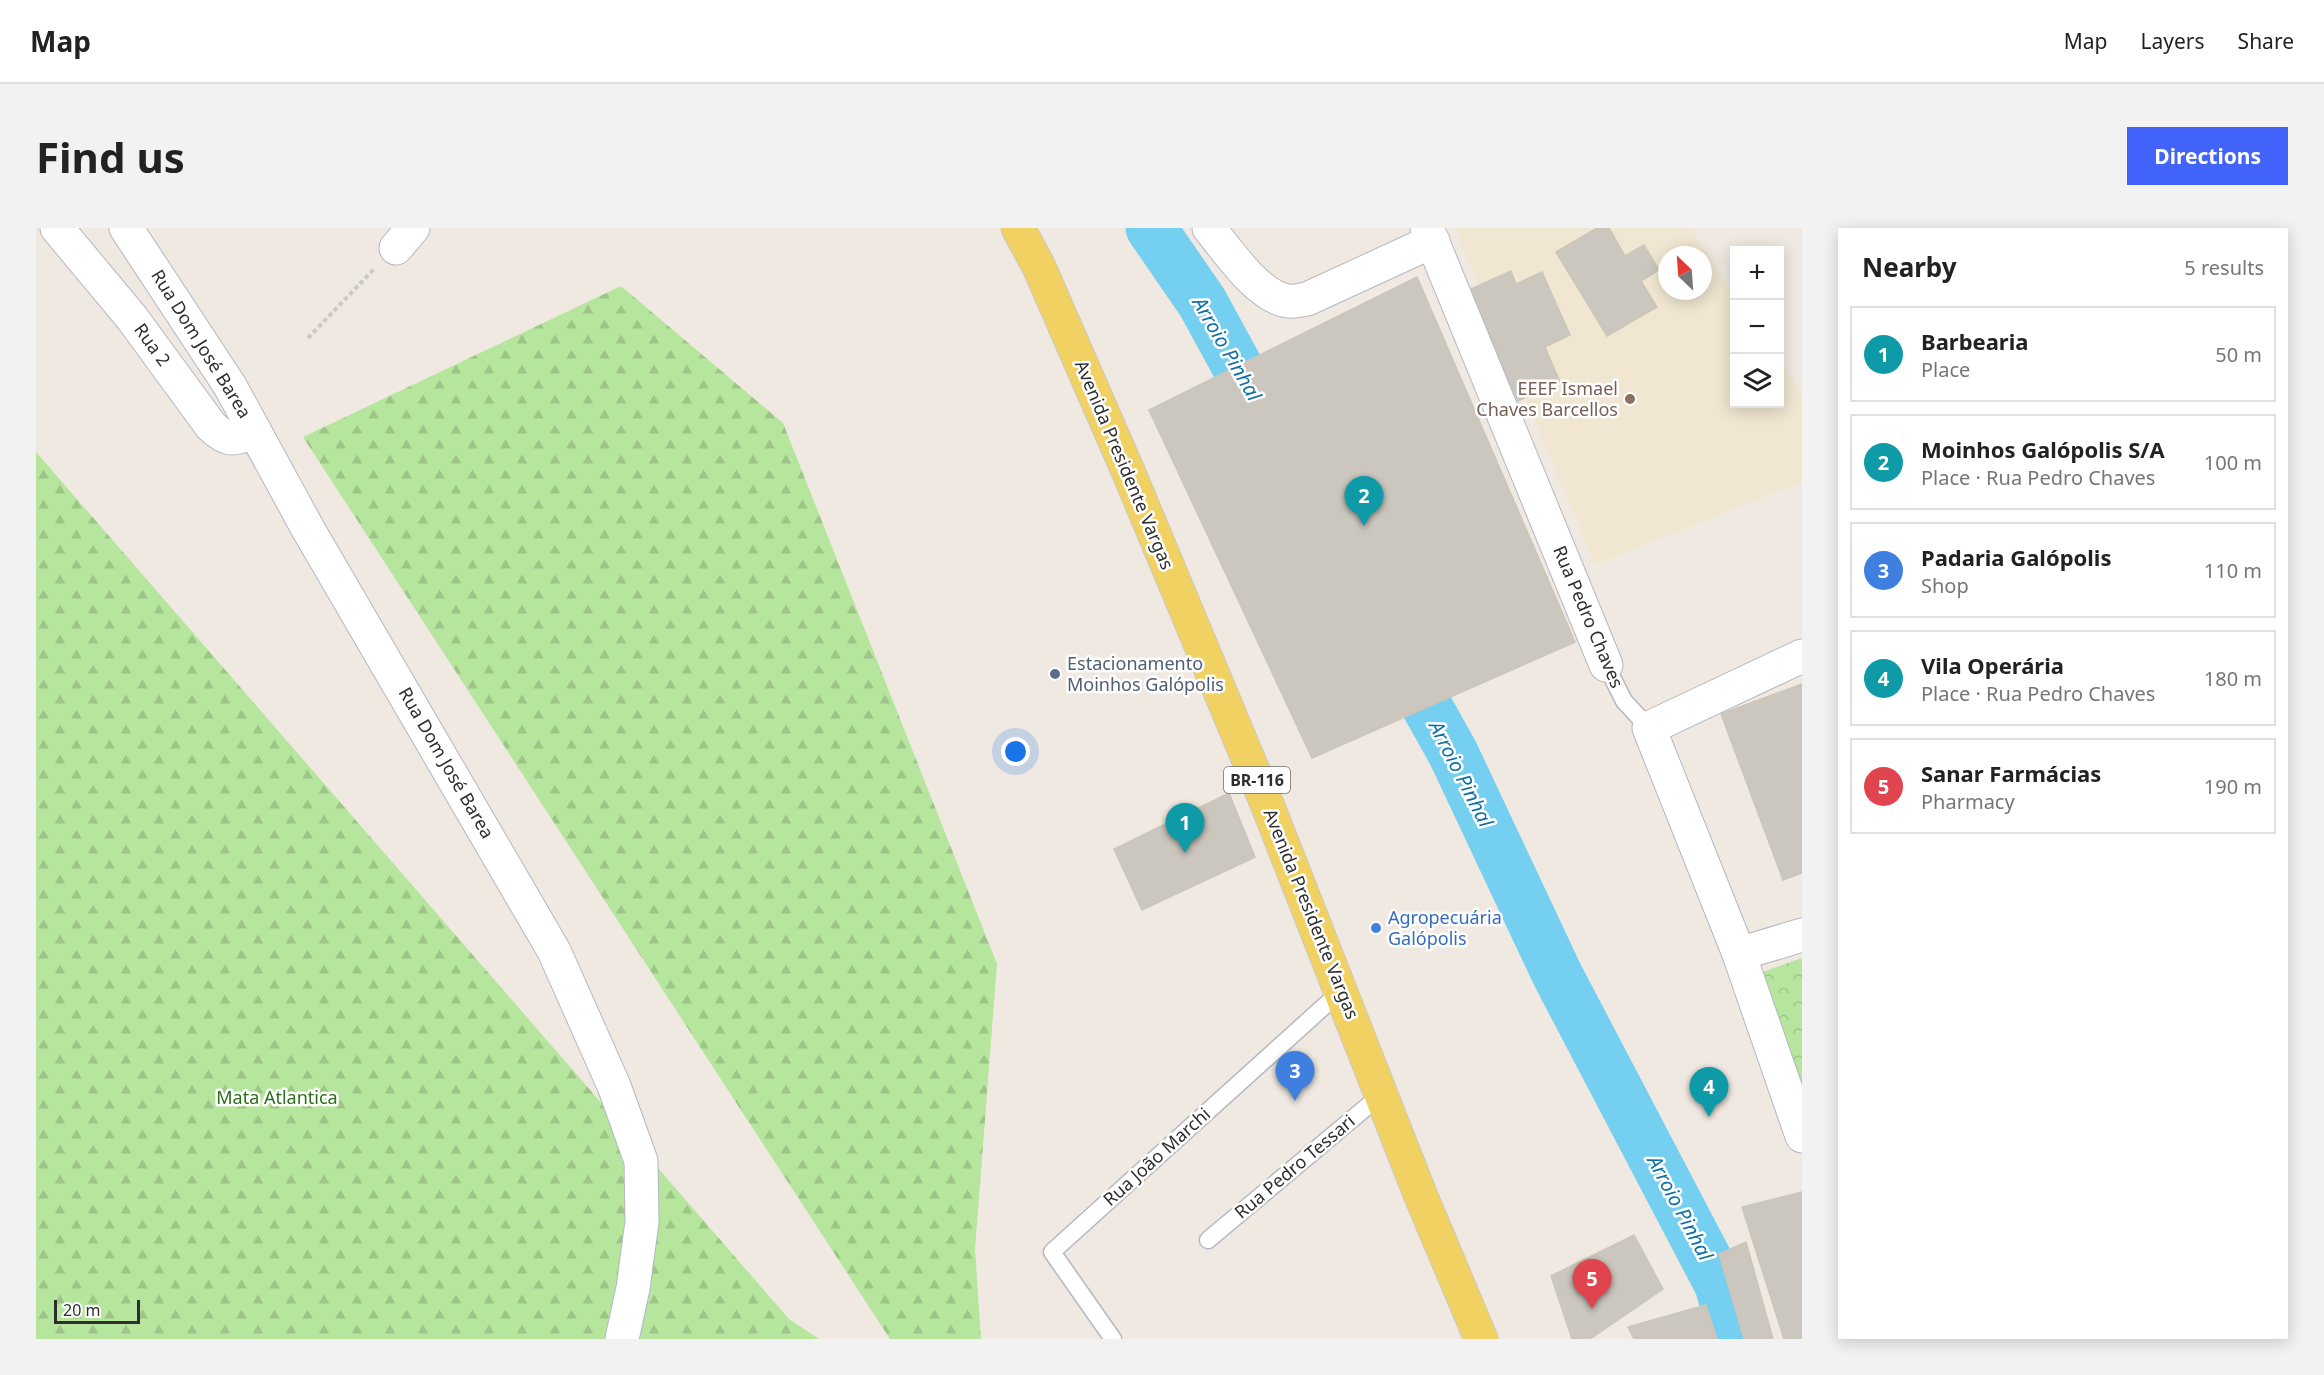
<!DOCTYPE html>
<html lang="en">
<head>
<meta charset="utf-8">
<style>
  body { margin:0; font-family:"Noto Sans",sans-serif; background:#f2f2f2; color:#222 }
  .controls { position:absolute; right:18px; top:18px; display:grid; overflow:hidden; border-radius:0px; box-shadow:0 3px 15px #0003 }
  .controls button { width:54px; height:54px; display:grid; place-items:center; padding:0; border:0; border-bottom:2px solid #e0e0e0; background:#fff; color:#222; font:30px sans-serif }
  .compass { position:absolute; left:1622px; top:18px; width:54px; height:54px; border-radius:50%; background:#fff; box-shadow:0 3px 15px #0003; rotate:335deg }
  .scale { position:absolute; left:18px; bottom:15px; width:86px; box-sizing:border-box; padding-left:6px; border:3px solid #2e2e2e; border-top:0; font-size:16px; line-height:21px; white-space:nowrap; color:#2e2e2e; -webkit-text-stroke:4px #fff; paint-order:stroke }
  .you { position:absolute; left:980px; top:524px; width:21px; height:21px; margin:-15px; border:4px solid #fff; border-radius:50%; background:#1a73e8; box-shadow:0 0 0 9px #1a73e833 }
  .badge { display:grid; place-items:center; width:39px; height:39px; border-radius:50%; background:#4264fb; color:#fff; font-size:20px; font-weight:700 }
  .pin { position:absolute; translate:-50% -50px; filter:drop-shadow(0 2px 3px #0008) }
  .pin::after { content:''; position:absolute; top:32px; width:21px; height:18px; background:inherit; clip-path:polygon(0 0,100% 0,50% 100%) }
  .list { margin:0; padding:0; list-style:none }
  h2 { display:flex; justify-content:space-between; align-items:center; height:78px; margin:0; padding:0 24px; font-size:26px }
  h2 small { font-size:20px; font-weight:400; color:#767676 }
  .list li { display:grid; grid-template-columns:39px 1fr auto; gap:18px; align-items:center; box-sizing:border-box; height:96px; margin:0 12px 12px; padding:0 12px; border:2px solid #e0e0e0; border-radius:0px }
  .list b { display:block; font-size:22px; white-space:nowrap }
  .list p { margin:0; font-size:20px; white-space:nowrap; color:#767676 }
  .list em { font-size:20px; font-style:normal; color:#767676 }
  .icon { flex:none; width:33px; height:33px; fill:none; stroke:currentColor; stroke-width:2; stroke-linecap:round; stroke-linejoin:round }
  .map { position:relative; flex:none; width:1766px; height:1111px; overflow:hidden; border-radius:0px }
  header { display:flex; align-items:center; gap:36px; box-sizing:border-box; height:84px; padding:0 30px; background:#fff; border-bottom:2px solid #e0e0e0 }
  header strong { font-size:28px }
  nav { display:flex; gap:33px; margin-inline-start:auto; font-size:21px }
  .intro { display:flex; align-items:center; justify-content:space-between; box-sizing:border-box; height:144px; padding:0 36px }
  h1 { margin:0; font-size:42px }
  .button { padding:15px 27px; border-radius:0px; background:#4264fb; color:#fff; font-size:21px; font-weight:700 }
  main { display:flex; gap:36px; padding:0 36px }
  aside { flex:1; background:#fff; border-radius:0px; box-shadow:0 3px 15px #0003 }
  .map>svg:first-child { display:block }
  .education { fill:#f0e6d1; fill-rule:evenodd }
  .forest { fill:url(#forest-firs) }
  .park { fill:url(#park-crowns) }
  .lines { fill:none; stroke-linecap:round; stroke-linejoin:round }
  .river { stroke:#75cff0; stroke-width:51 }
  .building { fill:#cbc7bf; stroke:#cbc5ba; stroke-width:1.5 }
  .lane-casing { stroke:#b4b7c1; stroke-width:19 }
  .street-casing { stroke:#b4b7c1; stroke-width:35 }
  .primary-casing { stroke:#c9c9c9; stroke-width:35 }
  .path { stroke:#c9c9c9; stroke-width:4; stroke-dasharray:4.5 3; stroke-linecap:butt }
  .lane { stroke:#fff; stroke-width:16 }
  .street { stroke:#fff; stroke-width:33 }
  .primary { stroke:#f2d163; stroke-width:33 }
  .education-dot { fill:#8d6e63; stroke:#fff; stroke-width:2 }
  .service-dot { fill:#5c6f8a; stroke:#fff; stroke-width:2 }
  .shop-dot { fill:#3f7fe0; stroke:#fff; stroke-width:2 }
  .labels { text-anchor:middle; stroke-width:5; stroke-linejoin:round; paint-order:stroke }
  .shield { fill:#fff; stroke:#6d6d6d; stroke-width:1.5 }
  .shield-label { font-size:16px; font-weight:bold; fill:#2e2e2e }
  .street-label { font-size:18px; fill:#2e2e2e; stroke:#fff }
  .education-label { font-size:18px; fill:#785e54; stroke:#fff; text-anchor:end }
  .service-label { font-size:18px; fill:#4e5e75; stroke:#fff; text-anchor:start }
  .shop-label { font-size:18px; fill:#366cbe; stroke:#fff; text-anchor:start }
  .park-label { font-size:18px; fill:#2c6e1b; stroke:#fff }
  .water-label { font-size:20px; font-style:italic; fill:#0d6fa3; stroke:#fff }
</style>
</head>
<body>
<header>
<strong>Map</strong>
<nav><a>Map</a><a>Layers</a><a>Share</a></nav>
</header>
<div class="intro"><h1>Find us</h1><a class="button">Directions</a></div>
<main>
<div class="map">
<svg width="1766" height="1111" viewBox="0 0 1766 1111">
  <defs>
    <pattern id="forest-firs" width="22" height="20" patternUnits="userSpaceOnUse" patternTransform="scale(1.5)"><rect width="22" height="20" fill="#b6e59e"/><path d="M5 1l3.5 6h-7zM16 11l3.5 6h-7z" fill="#9dc588"/></pattern>
    <pattern id="park-crowns" width="20" height="18" patternUnits="userSpaceOnUse" patternTransform="scale(1.5)"><rect width="20" height="18" fill="#b6e59e"/><path d="M2 6a3 3 0 1 1 6 0M12 15a3 3 0 1 1 6 0" fill="none" stroke="#9dc588"/></pattern>
  </defs>
  <rect width="100%" height="100%" fill="#efe9e1"/>
  <path class="education" d="M1419,0H1654L1698,65V176H1744V132L1766,166V254L1559,337ZM1631,27H1667V63H1631Z"/>
  <g class="forest">
    <path d="M585,58L747,195L961,736L939,1021L945,1111H854L267,209Z"/>
    <path d="M0,224L753,1091L783,1111H0Z"/>
  </g>
  <path class="park" d="M1766,730V866L1724,745Z"/>
  <g class="lines">
    <g class="river">
      <path d="M1115,0L1166,74L1235,200"/>
      <path d="M1357,418L1417,525L1522,748L1684,1057L1699,1111"/>
    </g>
  </g>
  <g class="building">
    <path d="M1561,0H1573L1589,28L1608,17L1623,42L1605,53L1621,79L1571,108L1520,24Z"/>
    <path d="M1475,43L1480,56L1506,44L1534,107L1509,119L1524,154L1482,173L1433,62Z"/>
    <path d="M1381,49L1539,414L1276,530L1113,182Z"/>
    <path d="M1766,456V645L1747,652L1685,486Z"/>
    <path d="M1193,565L1219,629L1106,682L1078,621Z"/>
    <path d="M1766,964V1111H1748L1706,979Z"/>
    <path d="M1598,1007L1627,1061L1554,1111H1536L1515,1048Z"/>
    <path d="M1710,1014L1737,1111H1708L1683,1026Z"/>
    <path d="M1670,1077L1681,1111H1598L1592,1099Z"/>
  </g>
  <g class="lines">
    <defs>
      <g id="lane">
        <path d="M1570,437L1588,473L1613,500"/>
        <path d="M1172,1012L1346,866"/>
        <path d="M1077,1111L1016,1024L1305,763"/>
      </g>
      <g id="street">
        <path d="M21,0L96,90L175,198C193,215 197,211 219,204"/>
        <path d="M90,0L194,158L272,301L518,723L578,858L605,933L606,994L597,1060L586,1111"/>
        <path d="M1173,0C1192,23 1222,69 1252,73C1258,74 1265,72 1271,71L1397,13"/>
        <path d="M1391,0L1570,437"/>
        <path d="M360,20L377,0"/>
        <path d="M1766,428L1613,500L1703,726L1766,908"/>
        <path d="M1703,726L1766,707"/>
      </g>
      <path id="primary" d="M982,0L1003,39L1092,243L1231,576L1384,966L1445,1111"/>
    </defs>
    <use href="#lane" class="lane-casing"/>
    <use href="#street" class="street-casing"/>
    <use href="#primary" class="primary-casing"/>
    <path class="path" d="M272,110L338,41"/>
    <use href="#lane" class="lane"/>
    <use href="#street" class="street"/>
    <use href="#primary" class="primary"/>
  </g>
  <circle class="education-dot" cx="1594" cy="171" r="6"/>
  <circle class="service-dot" cx="1019" cy="446" r="6"/>
  <circle class="shop-dot" cx="1340" cy="700" r="6"/>
  <g class="labels">
    <rect class="shield" x="1188" y="539" width="66" height="26" rx="4.5"/>
    <g class="shield-label">
      <text x="1221" y="558">BR-116</text>
    </g>
    <g class="street-label">
      <text transform="translate(165 116) rotate(58)" y="6">Rua Dom José Barea</text>
      <text transform="translate(116 117) rotate(54)" y="6">Rua 2</text>
      <text transform="translate(1088 237) rotate(67)" y="6">Avenida Presidente Vargas</text>
      <text transform="translate(1552 389) rotate(67)" y="6">Rua Pedro Chaves</text>
      <text transform="translate(410 535) rotate(60)" y="6">Rua Dom José Barea</text>
      <text transform="translate(1275 686) rotate(68)" y="6">Avenida Presidente Vargas</text>
      <text transform="translate(1121 929) rotate(-42)" y="6">Rua João Marchi</text>
      <text transform="translate(1259 939) rotate(-40)" y="6">Rua Pedro Tessari</text>
    </g>
    <g class="education-label">
      <text x="1582" y="167">EEEF Ismael<tspan x="1582" dy="21">Chaves Barcellos</tspan></text>
    </g>
    <g class="service-label">
      <text x="1031" y="442">Estacionamento<tspan x="1031" dy="21">Moinhos Galópolis</tspan></text>
    </g>
    <g class="shop-label">
      <text x="1352" y="696">Agropecuária<tspan x="1352" dy="21">Galópolis</tspan></text>
    </g>
    <g class="park-label">
      <text x="241" y="876">Mata Atlantica</text>
    </g>
    <g class="water-label">
      <text transform="translate(1191 121) rotate(60)" y="7">Arroio Pinhal</text>
      <text transform="translate(1425 546) rotate(63)" y="7">Arroio Pinhal</text>
      <text transform="translate(1644 980) rotate(62)" y="7">Arroio Pinhal</text>
    </g>
  </g>
</svg>
<div class="controls">
<button>+</button>
<button>−</button>
<button><svg class="icon" aria-label="layers" viewBox="0 0 24 24"><path d="M12 4l9 5-9 5-9-5zM3 14l9 5 9-5"/></svg></button>
</div>
<svg class="compass" viewBox="-18 -18 36 36"><path d="M0-13l5 13h-10z" fill="#e53935"/><path d="M0 13l5-13h-10z" fill="#767676"/></svg>
<div class="scale">20 m</div>
<div class="you"></div>
<div class="pin badge" style="left:1149px;top:625px;background:#0f9aa8">1</div>
<div class="pin badge" style="left:1328px;top:298px;background:#0f9aa8">2</div>
<div class="pin badge" style="left:1259px;top:873px;background:#3f7fe0">3</div>
<div class="pin badge" style="left:1673px;top:889px;background:#0f9aa8">4</div>
<div class="pin badge" style="left:1556px;top:1081px;background:#e0444e">5</div>
</div>
<aside>
<h2>Nearby<small>5 results</small></h2>
<ul class="list">
<li><span class="badge" style="background:#0f9aa8">1</span><div><b>Barbearia</b><p>Place</p></div><em>50 m</em></li>
<li><span class="badge" style="background:#0f9aa8">2</span><div><b>Moinhos Galópolis S/A</b><p>Place · Rua Pedro Chaves</p></div><em>100 m</em></li>
<li><span class="badge" style="background:#3f7fe0">3</span><div><b>Padaria Galópolis</b><p>Shop</p></div><em>110 m</em></li>
<li><span class="badge" style="background:#0f9aa8">4</span><div><b>Vila Operária</b><p>Place · Rua Pedro Chaves</p></div><em>180 m</em></li>
<li><span class="badge" style="background:#e0444e">5</span><div><b>Sanar Farmácias</b><p>Pharmacy</p></div><em>190 m</em></li>
</ul>
</aside>
</main>
</body>
</html>
